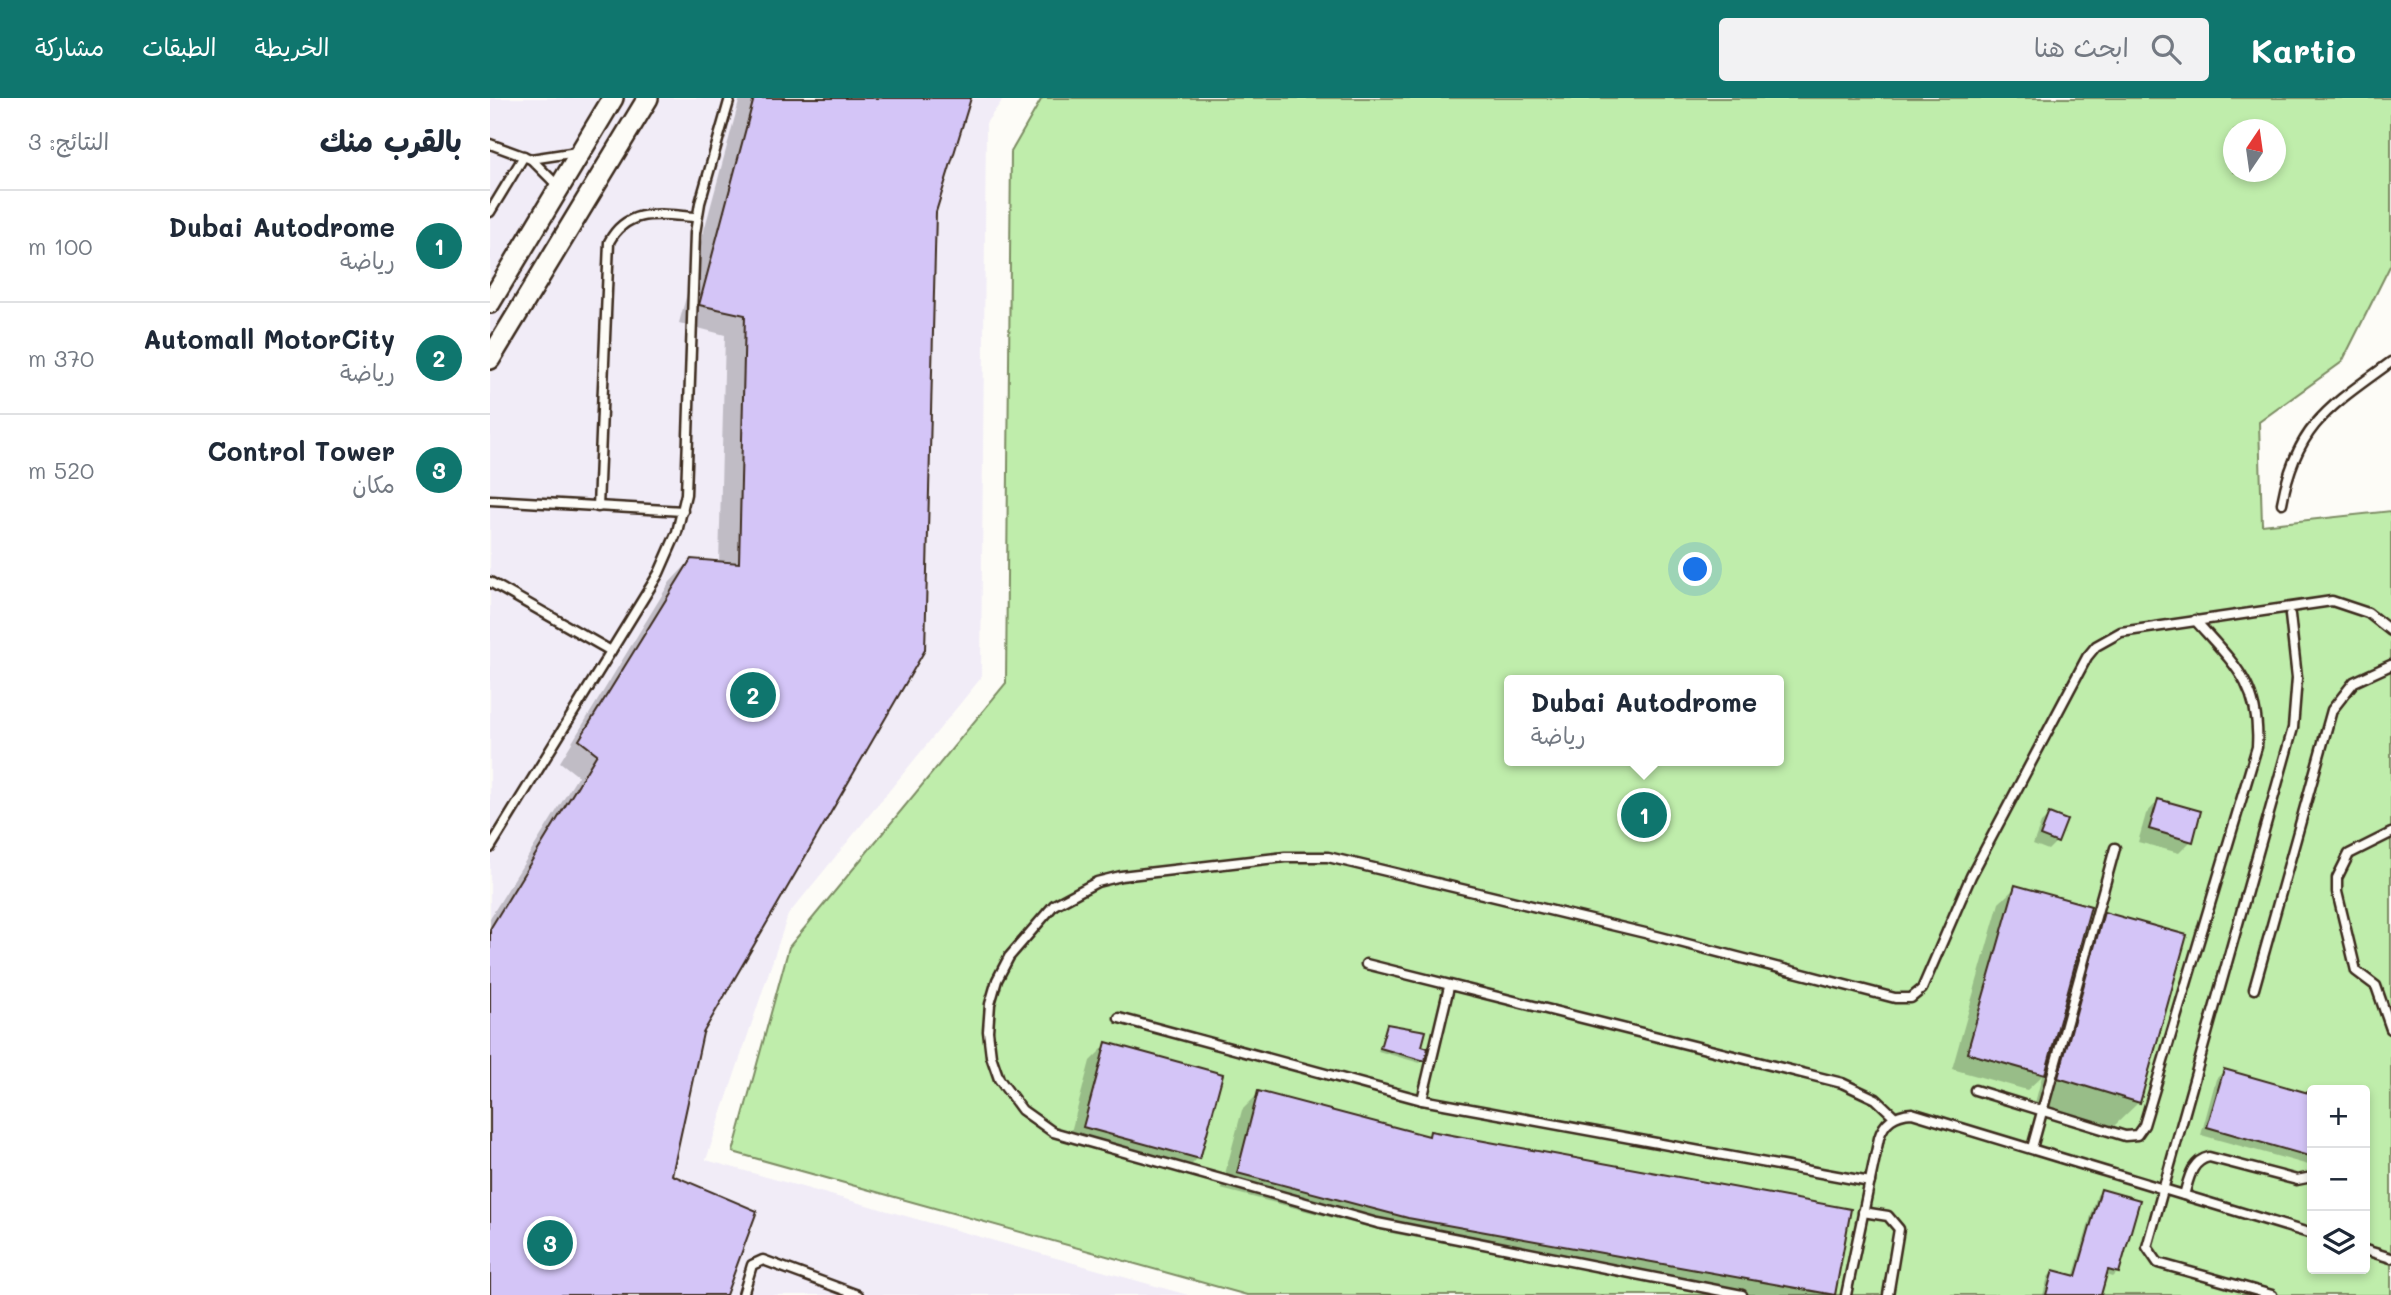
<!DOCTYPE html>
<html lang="ar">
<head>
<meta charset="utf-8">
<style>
  body { margin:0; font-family:Mali,"Playpen Sans Arabic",sans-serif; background:#f2f2f3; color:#1f2937; direction:rtl }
  .controls { position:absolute; right:21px; bottom:21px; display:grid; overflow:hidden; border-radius:7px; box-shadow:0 4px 10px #0003 }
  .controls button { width:63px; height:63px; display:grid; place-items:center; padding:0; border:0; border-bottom:2px solid #e0e1e3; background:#fff; color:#1f2937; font:35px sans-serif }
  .compass { position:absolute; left:1733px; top:21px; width:63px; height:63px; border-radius:50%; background:#fff; box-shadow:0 4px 10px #0003; rotate:13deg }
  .you { position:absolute; left:1206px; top:472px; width:24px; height:24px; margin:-18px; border:5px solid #fff; border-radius:50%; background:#1a73e8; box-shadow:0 0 0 10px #1a73e833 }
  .badge { display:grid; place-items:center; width:46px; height:46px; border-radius:50%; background:#0f766e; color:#fff; font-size:23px; font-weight:700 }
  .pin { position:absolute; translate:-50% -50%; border:4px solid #fff; box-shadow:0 2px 7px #0006 }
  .popup { position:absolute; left:1014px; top:577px; width:280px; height:91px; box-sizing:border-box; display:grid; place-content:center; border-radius:7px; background:#fff; filter:drop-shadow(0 2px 5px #0005); font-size:23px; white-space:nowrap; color:#747a83 }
  .popup b { font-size:26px; color:#1f2937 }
  .popup::after { content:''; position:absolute; left:50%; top:100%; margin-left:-14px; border:14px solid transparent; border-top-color:#fff }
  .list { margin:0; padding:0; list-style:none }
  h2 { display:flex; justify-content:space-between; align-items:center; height:91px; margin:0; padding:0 28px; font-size:30px }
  h2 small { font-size:23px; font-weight:400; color:#747a83 }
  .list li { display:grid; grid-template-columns:46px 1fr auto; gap:21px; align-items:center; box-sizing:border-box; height:112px; padding:0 28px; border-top:2px solid #e0e1e3 }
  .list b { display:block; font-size:26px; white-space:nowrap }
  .list p { margin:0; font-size:23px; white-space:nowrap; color:#747a83 }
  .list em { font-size:23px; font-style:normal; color:#747a83 }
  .icon { flex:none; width:38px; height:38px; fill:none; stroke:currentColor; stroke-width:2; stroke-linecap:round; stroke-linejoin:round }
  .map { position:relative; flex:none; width:1901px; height:1197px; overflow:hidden; direction:ltr }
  header { display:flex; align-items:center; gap:42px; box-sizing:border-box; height:98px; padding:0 35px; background:#0f766e; color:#fff }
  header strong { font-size:33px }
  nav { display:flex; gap:38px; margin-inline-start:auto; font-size:24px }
  .search { width:490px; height:63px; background:#f2f2f3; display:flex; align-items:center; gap:18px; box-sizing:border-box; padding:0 24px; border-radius:7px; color:#747a83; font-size:26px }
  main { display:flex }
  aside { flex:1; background:#fff }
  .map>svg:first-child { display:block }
  .built { fill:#f1ecf7 }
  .pitch { fill:#bfedab; stroke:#7d8c64; stroke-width:2; fill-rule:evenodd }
  .shadow { fill:#0003 }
  .building { fill:#d4c5f7; stroke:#3b2a1e; stroke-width:2 }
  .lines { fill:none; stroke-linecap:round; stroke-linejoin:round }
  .service-casing { stroke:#3b2a1e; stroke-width:13 }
  .tertiary-casing { stroke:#3b2a1e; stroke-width:24 }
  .service { stroke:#fdfcf7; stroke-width:8 }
  .tertiary { stroke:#fdfcf7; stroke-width:19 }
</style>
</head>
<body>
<header>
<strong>Kartio</strong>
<div class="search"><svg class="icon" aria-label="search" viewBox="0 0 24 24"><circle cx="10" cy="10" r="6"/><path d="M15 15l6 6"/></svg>ابحث هنا</div>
<nav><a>الخريطة</a><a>الطبقات</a><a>مشاركة</a></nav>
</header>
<main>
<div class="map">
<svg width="1901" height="1197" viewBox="0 0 1901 1197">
  <rect width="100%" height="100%" fill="#fdfcf7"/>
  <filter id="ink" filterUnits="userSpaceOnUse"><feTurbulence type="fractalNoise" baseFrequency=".0143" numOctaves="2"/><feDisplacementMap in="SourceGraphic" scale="14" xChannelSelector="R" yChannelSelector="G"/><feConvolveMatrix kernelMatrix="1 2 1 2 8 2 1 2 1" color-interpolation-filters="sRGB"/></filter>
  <g filter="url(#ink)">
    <path class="built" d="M0,0H514L496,25L491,580L298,817L216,1062L698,1197H0Z"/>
    <path class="pitch" d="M552,0H1901V166L1852,264L1769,324L1772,427L1901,413V1197H757L243,1054L299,849L516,585L521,54ZM1744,32H1786V74H1744ZM1019,582H1289V663H1019ZM1822,992H1875V1171H1822Z"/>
    <g class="shadow">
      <path d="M250,0H479L211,934L180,1078L232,1197H0V820L88,678L70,664L180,484L201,462L229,465L235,237L189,225Z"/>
      <path d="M1668,703L1701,743L1689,755L1648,744L1656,716Z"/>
      <path d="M1559,718L1566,744L1558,752L1543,746L1551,725Z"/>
      <path d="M1526,789L1591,840L1615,816L1649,1004L1624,1028L1545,1005L1552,978L1537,992L1462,971L1509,805Z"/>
      <path d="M898,928L933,962L930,965L888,953Z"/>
      <path d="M617,946L708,1060L692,1076L578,1045L600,963Z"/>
      <path d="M1734,973L1822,998V1068L1711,1037L1726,981Z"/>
      <path d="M769,995L936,1039L940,1035L1359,1113L1343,1197H1230L901,1135L731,1091L752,1012Z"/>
      <path d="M1612,1093L1628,1174L1623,1179L1614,1176L1609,1197H1553L1558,1179L1563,1174L1583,1180L1607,1097Z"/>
    </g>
    <g class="building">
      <path d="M264,0H481L446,114L435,552L213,935L182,1077L267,1113L236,1197H0V831L107,656L89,642L201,461L249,465L255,217L209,207Z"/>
      <path d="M1668,701L1711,713L1703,744L1659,731Z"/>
      <path d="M1559,715L1577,722L1568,745L1550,738Z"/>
      <path d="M1525,787L1601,808L1555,977L1477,955Z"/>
      <path d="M1614,814L1697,837L1650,1005L1568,980Z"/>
      <path d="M897,926L936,933L932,948L938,950L935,963L890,950Z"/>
      <path d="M616,944L733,976L710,1061L593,1029Z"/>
      <path d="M1734,971L1822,996V1059L1717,1029Z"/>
      <path d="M768,993L939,1038L940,1033L1361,1111L1345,1197L918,1120L747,1075Z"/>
      <path d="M1611,1091L1650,1102L1629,1175L1618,1172L1611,1197H1556L1563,1172L1586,1178Z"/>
    </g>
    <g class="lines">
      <defs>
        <g id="service">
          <path d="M0,46L41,61L69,89"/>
          <path d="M41,61L87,54"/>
          <path d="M0,114L34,58"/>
          <path d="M0,402L193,413"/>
          <path d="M1792,405C1806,327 1841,308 1901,264"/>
          <path d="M108,409L119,144C138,108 172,117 207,119"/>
          <path d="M0,484L121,553"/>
          <path d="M1901,735L1859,756L1847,780V794L1866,873L1886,888L1901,931"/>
          <path d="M0,750L169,475L187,434L196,396L205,135L210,105L240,0"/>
          <path d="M876,866L1352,985L1386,1001L1404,1018"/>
          <path d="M1764,891L1842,612L1864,584L1901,567"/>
          <path d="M629,920L932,1002L1380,1084"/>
          <path d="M1485,992L1635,1038L1647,1037L1654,1027L1767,649C1771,587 1743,565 1705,522"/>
          <path d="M932,1002L959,889"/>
          <path d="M1542,1050L1625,750"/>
          <path d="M1694,1097C1699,1081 1701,1063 1719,1059L1807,1082L1822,1079"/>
          <path d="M1373,1114L1398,1118L1409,1131L1398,1197"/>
          <path d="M1875,1152L1901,1160"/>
          <path d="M253,1197L262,1167L273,1162L368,1197"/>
          <path d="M1252,1197L887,1125L563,1034L532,1012L509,981L501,958L498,933L500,906L507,882L519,859L564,807L607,784L631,778L795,759H838L1155,835L1405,900H1421L1432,891L1481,778L1597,559L1606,548L1631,534L1842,503L1878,515L1901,533"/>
          <path d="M1356,1197L1389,1040C1394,1023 1405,1016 1422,1015L1822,1136"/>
          <path d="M1782,1197L1668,1165L1657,1149L1803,630L1807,580L1800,517"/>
        </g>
        <g id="tertiary">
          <path d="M0,205L123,0"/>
          <path d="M0,261L158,0"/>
        </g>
      </defs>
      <use href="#service" class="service-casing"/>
      <use href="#tertiary" class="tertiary-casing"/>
      <use href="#service" class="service"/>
      <use href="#tertiary" class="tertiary"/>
    </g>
  </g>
</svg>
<div class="controls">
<button>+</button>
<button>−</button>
<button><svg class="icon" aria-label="layers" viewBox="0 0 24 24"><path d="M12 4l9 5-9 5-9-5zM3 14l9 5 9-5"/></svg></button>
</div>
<svg class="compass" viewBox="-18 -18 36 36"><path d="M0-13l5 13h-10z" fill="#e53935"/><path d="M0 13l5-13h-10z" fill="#747a83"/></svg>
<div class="you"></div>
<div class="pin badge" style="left:1154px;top:717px">1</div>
<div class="popup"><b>Dubai Autodrome</b>رياضة</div>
<div class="pin badge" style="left:263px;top:597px">2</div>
<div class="pin badge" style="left:60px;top:1145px">3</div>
</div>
<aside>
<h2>بالقرب منك<small>النتائج: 3</small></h2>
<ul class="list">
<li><span class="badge">1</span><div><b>Dubai Autodrome</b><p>رياضة</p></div><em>100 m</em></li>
<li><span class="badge">2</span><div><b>Automall MotorCity</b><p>رياضة</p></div><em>370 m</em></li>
<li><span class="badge">3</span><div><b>Control Tower</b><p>مكان</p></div><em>520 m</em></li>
</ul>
</aside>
</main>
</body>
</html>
